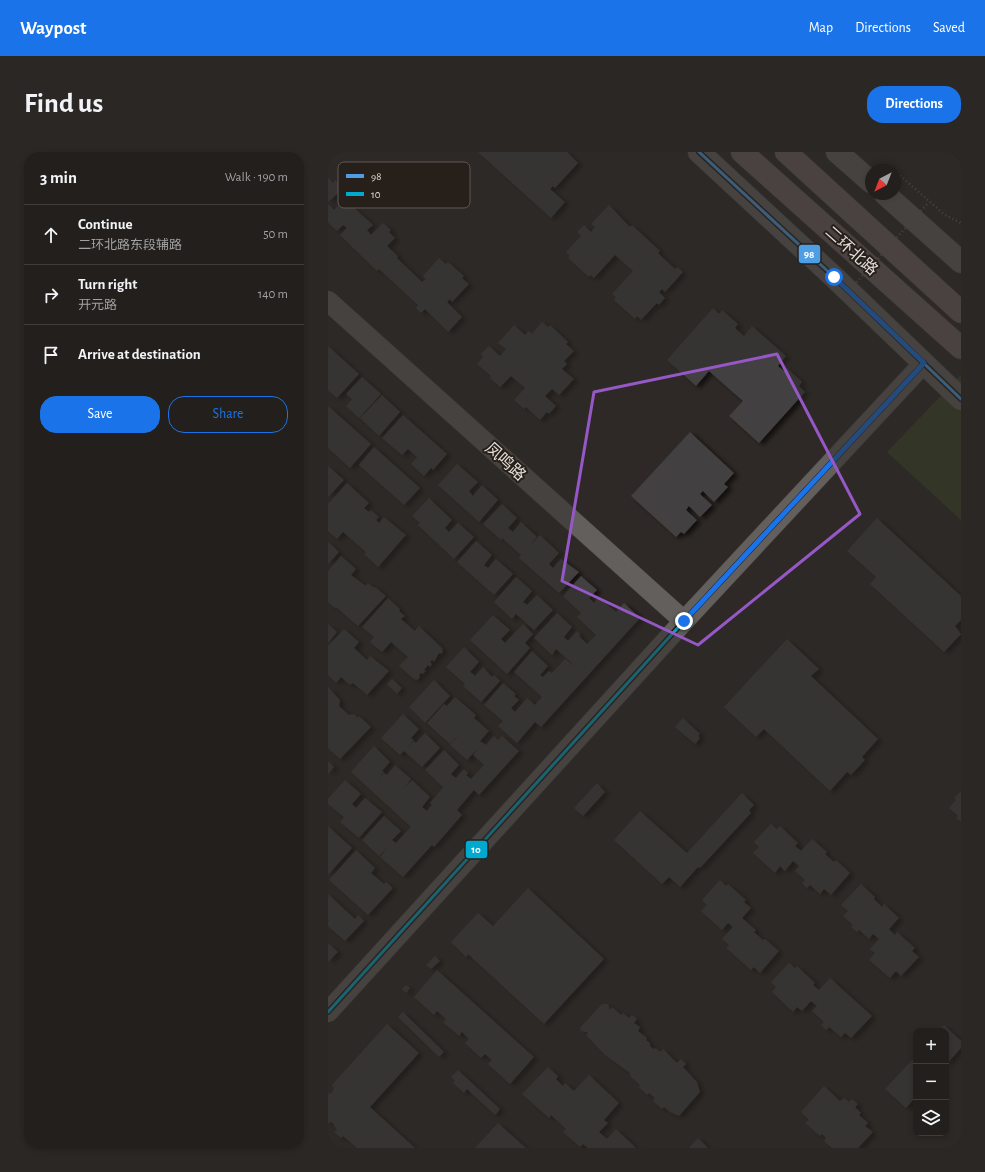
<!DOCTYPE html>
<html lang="en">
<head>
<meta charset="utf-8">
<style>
  body { margin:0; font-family:"Alegreya Sans","Noto Sans SC",sans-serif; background:#2a2725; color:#f1f3f6 }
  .controls { position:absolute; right:12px; bottom:12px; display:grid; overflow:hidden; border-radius:8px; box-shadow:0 2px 6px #0003 }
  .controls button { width:36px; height:36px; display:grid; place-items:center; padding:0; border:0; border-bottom:1px solid #3f3d3b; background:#221f1c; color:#f1f3f6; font:20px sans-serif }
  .compass { position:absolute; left:537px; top:12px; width:36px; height:36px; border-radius:50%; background:#221f1c; box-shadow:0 2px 6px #0003; rotate:222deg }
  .stop { position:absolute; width:12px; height:12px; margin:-9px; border:3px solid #1a73e8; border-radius:50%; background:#fff }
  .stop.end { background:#1a73e8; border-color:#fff; box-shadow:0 1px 4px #0008 }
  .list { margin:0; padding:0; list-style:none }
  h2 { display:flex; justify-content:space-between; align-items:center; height:52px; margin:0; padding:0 16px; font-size:17px }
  h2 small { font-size:13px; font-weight:400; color:#a2a2a3 }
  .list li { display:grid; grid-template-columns:26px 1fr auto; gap:12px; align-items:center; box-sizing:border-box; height:60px; padding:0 16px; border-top:1px solid #3f3d3b }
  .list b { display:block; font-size:15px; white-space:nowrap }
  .list p { margin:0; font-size:13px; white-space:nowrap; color:#a2a2a3 }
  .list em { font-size:13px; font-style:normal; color:#a2a2a3 }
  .actions { display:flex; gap:8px; padding:12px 16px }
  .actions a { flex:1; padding:9px 0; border:1px solid #1a73e8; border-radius:16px; text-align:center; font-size:14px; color:#1a73e8 }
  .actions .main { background:#1a73e8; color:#fff }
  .icon { flex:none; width:22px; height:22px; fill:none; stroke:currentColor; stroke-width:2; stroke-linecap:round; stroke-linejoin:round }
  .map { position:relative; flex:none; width:633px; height:996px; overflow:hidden; border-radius:16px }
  header { display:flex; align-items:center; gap:24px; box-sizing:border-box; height:56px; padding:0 20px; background:#1a73e8; color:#fff }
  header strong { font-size:19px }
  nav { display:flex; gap:22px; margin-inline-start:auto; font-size:14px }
  .intro { display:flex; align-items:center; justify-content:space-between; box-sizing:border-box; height:96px; padding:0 24px }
  h1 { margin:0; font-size:28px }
  .button { padding:10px 18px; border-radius:16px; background:#1a73e8; color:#fff; font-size:14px; font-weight:700 }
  main { display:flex; gap:24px; padding:0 24px }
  aside { flex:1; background:#221f1c; border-radius:16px; box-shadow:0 2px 6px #0003 }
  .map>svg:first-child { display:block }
  .green { fill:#3b4529 }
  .building { fill:#423f3f; filter:url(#shadow) }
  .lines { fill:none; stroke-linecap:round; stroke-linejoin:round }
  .tertiary-casing { stroke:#4b4744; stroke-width:21 }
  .secondary-casing { stroke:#4b4744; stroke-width:23 }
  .trunk-casing { stroke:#4b4744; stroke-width:23 }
  .path { stroke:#666362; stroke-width:2.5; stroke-dasharray:1 3; stroke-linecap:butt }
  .tertiary { stroke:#635f5d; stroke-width:20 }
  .secondary { stroke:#635f5d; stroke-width:22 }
  .trunk { stroke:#6e5f62; stroke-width:22 }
  .path-bridge { stroke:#666362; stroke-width:2.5; stroke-dasharray:1 3; stroke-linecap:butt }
  .bus-1-casing { stroke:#271f1a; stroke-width:6 }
  .bus-2-casing { stroke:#271f1a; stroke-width:6 }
  .bus-1 { stroke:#4d9ee5; stroke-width:3 }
  .bus-2 { stroke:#00a9ce; stroke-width:3 }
  .route { stroke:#1a73e8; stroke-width:5 }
  .marked { fill:none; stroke:#9558c6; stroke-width:3; stroke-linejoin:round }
  .labels { text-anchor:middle; stroke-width:4; stroke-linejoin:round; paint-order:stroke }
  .street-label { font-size:16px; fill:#e3deda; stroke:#271f1a }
  .key { fill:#271f1a; stroke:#5f5854; stroke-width:1 }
  .key-label { font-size:11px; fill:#e3deda }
  .line-badge { stroke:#271f1a; stroke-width:1.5 }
  .badge-label { font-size:11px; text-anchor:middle; font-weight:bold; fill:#fff }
</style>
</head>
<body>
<header>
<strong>Waypost</strong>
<nav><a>Map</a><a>Directions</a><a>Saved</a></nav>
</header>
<div class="intro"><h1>Find us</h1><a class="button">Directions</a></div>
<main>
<aside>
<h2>3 min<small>Walk · 190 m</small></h2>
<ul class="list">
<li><svg class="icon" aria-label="ahead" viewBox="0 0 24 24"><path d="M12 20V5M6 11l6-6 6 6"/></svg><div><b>Continue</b><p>二环北路东段辅路</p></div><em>50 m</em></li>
<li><svg class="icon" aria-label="right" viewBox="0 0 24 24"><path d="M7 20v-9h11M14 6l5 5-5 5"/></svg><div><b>Turn right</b><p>开元路</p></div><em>140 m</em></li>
<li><svg class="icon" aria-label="arrive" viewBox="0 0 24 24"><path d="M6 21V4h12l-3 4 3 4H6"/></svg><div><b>Arrive at destination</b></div></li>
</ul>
<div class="actions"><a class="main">Save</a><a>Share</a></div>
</aside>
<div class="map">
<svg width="633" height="996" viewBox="0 0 633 996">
  <defs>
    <filter id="shadow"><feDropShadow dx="4.5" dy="2.5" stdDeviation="2" flood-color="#0009"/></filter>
  </defs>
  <rect width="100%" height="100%" fill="#2e2926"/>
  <path class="green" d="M633,223V368L559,300Z"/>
  <g class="building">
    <path d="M150,0H239L250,11L227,36L225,34L222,37L237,50L223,66Z"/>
    <path d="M0,26L5,31L7,28L16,36L0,50Z"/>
    <path d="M14,49L21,55L23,53L45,73L39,78L43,83L55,71L63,78L61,80L67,86L59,94L70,104L69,106L94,130L98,127L95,124L111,106L118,112L120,110L136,124L134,126L141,132L124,150L122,147L119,150L134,165L120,180L97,157L93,161L88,156L90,153L51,117L49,119L12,83L19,76L15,73L9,79L0,70V52L6,58Z"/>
    <path d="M281,53L302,75L304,73L332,99L330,101L347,117L349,115L355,120L337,140L334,137L331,140L337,146L331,153L329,151L313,168L309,164L307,167L286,148L288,145L284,142L305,119L287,103L266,126L262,123L261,125L240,106L242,104L238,100L253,84L249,80L256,73L263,80L267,75L263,72Z"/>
    <path d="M385,156L391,162L394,158L410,172L407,176L416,184L424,174L458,204L450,214L456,219L459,216L474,230L471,234L477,240L431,291L401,264L415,249L392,229L381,219L368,234L339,208Z"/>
    <path d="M214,170L220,175L222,173L240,190L238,192L246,199L236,209L239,212L234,217L246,227L231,243L224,237L217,244L228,254L221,262L219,260L212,268L198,255L196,257L186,248L197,236L183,224L172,235L162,226L163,224L149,212L155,205L153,202L161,194L172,204L178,197L170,191L186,173L197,183L201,179L204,182Z"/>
    <path d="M0,194L31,222L9,246L0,238Z"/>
    <path d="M34,225L53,242L31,266L18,254L24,247L18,242Z"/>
    <path d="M54,243L72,260L51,284L32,266Z"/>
    <path d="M0,254L43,292L22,316L0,296Z"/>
    <path d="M75,263L119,302L105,318L103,316L96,324L83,312L89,305L80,297L74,303L54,286Z"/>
    <path d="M362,280L406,321L396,332L400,335L386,350L375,339L372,342L384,353L372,365L361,354L358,358L369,368L356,382L353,380L348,385L303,344Z"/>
    <path d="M46,295L92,336L76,353L31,313Z"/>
    <path d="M129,312L150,330L141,339L145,344L154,333L170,348L151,370L110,333Z"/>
    <path d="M0,314L16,328L0,345Z"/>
    <path d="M19,331L41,351L36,356L41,360L43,358L51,365L48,368L51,371L56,365L78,383L50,415L36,402L38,400L15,380L9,387L0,379V352Z"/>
    <path d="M101,346L124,368L117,376L121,380L130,371L146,385L126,407L90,373L92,371L84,364Z"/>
    <path d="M174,352L189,366L180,376L185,380L193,370L209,385L201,395L212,383L231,401L221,412L225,416L233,407L251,420L231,441L191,406L193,403L174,386L173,388L155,372Z"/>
    <path d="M549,366L633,444V468L627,474L633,482L616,500L542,432L548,425L519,399Z"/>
    <path d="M148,389L164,403L156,413L160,416L168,407L185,422L166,443L129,410Z"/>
    <path d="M0,390L11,400L0,412Z"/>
    <path d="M13,404L28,417L23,423L38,434L40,431L46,436L47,435L58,444L30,474L8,455L7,456L0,450V419Z"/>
    <path d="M253,424L269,438L261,446L266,451L271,445L288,460L296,451L312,466L213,575L207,570L189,591L170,574L175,569L156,553L175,531L188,542L186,544L191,548L183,556L187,560L199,546L207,553L214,545L186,520L204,499L220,514L212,523L215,525L221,519L224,521L237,507L248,515L228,497L224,503L206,486L229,461L244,475L236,485L240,489L249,479L252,482L251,484L259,492L268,483L249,465L253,461L235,444Z"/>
    <path d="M188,425L204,439L195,450L198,452L199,453L209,443L225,458L206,478L188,462L184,467L166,450Z"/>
    <path d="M60,446L72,457L71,459L77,464L73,467L87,479L91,474L115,497L114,498L115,500L113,502L111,501L106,510L104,508L102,510L104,512L102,515L100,513L96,518L98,519L95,522L93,521L91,523L92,525L89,528L88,527L87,528L71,514L80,505L63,490L54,500L42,490L46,485L34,475Z"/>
    <path d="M165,463L182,478L173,487L177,491L195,472L205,482L197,491L202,496L179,522L142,488Z"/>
    <path d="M0,472L9,480L0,491Z"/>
    <path d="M16,477L31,490L26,496L39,508L42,504L61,519L39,543L25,531L22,533L13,525L8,531L0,523V494Z"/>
    <path d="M459,487L491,517L483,524L550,587L534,605L537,608L523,623L519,620L502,639L436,577L428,585L396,555Z"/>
    <path d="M136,495L151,510L142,520L145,522L139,529L145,522L147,524L155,515L164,525L166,523L172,529L153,550L135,534L137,532L118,515Z"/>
    <path d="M64,527L74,536L69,542L59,532Z"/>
    <path d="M106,528L122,544L97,571L81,555Z"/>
    <path d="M0,535L12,548L11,554L21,563L26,562L30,566L31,564L43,575L12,607L0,596Z"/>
    <path d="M127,545L148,563L146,566L161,579L152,589L158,593L166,584L170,588L174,584L191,599L151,643L146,638L129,658L134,663L106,695L104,693L75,725L52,705L60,695L51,704L34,688L56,664L73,679L64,688L68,691L83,675L81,673L87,667L81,673L23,620L46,594L62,610L54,619L56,620L50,627L56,621L59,623L67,613L83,627L76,636L84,628L102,645L94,655L99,659L104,653L102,651L118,632L115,635L97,618L116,598L131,613L123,622L125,624L128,626L136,617L140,621L138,623L143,627L156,613L145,603L151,595L139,608L122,593L134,579L122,592L99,571L116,552L119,554Z"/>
    <path d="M75,562L91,577L83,586L86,588L79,596L86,589L88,591L97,581L112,596L94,615L76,599L72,603L53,586Z"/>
    <path d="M355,566L372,582L370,584L372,586L367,592L347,575Z"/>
    <path d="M0,609L6,615L0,622Z"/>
    <path d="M17,628L33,642L24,652L28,656L37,646L54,660L31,686L12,670L16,665L0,652V647Z"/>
    <path d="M269,631L277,640L255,664L246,656Z"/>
    <path d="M633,639V670L628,666L630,664L621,656L628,648L626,646Z"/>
    <path d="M414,641L426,653L421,658L423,661L372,716L370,715L352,735L341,725L334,732L286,688L312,659L359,701Z"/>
    <path d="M443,672L449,677L452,674L470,691L467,694L473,699L484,687L499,700L497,702L506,710L508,708L522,721L503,743L496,737L492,742L482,733L479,736L474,731L477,728L467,719L471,714L465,709L457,719L452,714L447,721L425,701L431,695L426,690Z"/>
    <path d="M0,674L24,696L0,723Z"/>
    <path d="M28,698L47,716L43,721L56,732L58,730L65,736L40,763L1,728Z"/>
    <path d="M392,728L398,734L400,732L418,748L416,750L423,756L414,766L428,778L426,780L435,788L437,787L451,799L432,821L426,815L423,818L398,796L401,793L394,787L405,775L400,771L394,778L373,759L379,753L374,748Z"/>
    <path d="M533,732L547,745L546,747L554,755L556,752L571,766L561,777L567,783L569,780L587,796L584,799L591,805L573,824L568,819L562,826L541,808L547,801L542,797L551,787L545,782L541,787L531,778L529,780L523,775L525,773L515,764L520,759L513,753Z"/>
    <path d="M200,736L276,807L216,872L140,802L138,805L123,790L150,761L165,774Z"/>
    <path d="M0,742L27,767L30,763L36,769L17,789L0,774V770L5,764L0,769Z"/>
    <path d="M0,791L10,800L0,810Z"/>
    <path d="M107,804L112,809L103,817L98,813Z"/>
    <path d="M461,811L467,816L469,814L487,831L485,833L491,838L502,826L544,864L523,886L517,881L513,885L501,875L498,878L493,873L496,870L484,859L489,854L483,849L474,859L469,855L465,860L444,840L448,835L443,830Z"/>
    <path d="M109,818L206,905L182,932L160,912L164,908L157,902L153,906L137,891L141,887L134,880L131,884L115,870L118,867L109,859L106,863L86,845Z"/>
    <path d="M78,833L82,836L78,841L74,837Z"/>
    <path d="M274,852H280L282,858L284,855L293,863L295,861L301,866L304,863L309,867L306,871L312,875L310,879L319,886L318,888L322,891V894L325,897L328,896L332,900L335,897L349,911L353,907L358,912L355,915L369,930L372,940L351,964L342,960L336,955L334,957L325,949L327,946L321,941L319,943L311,935L312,933L302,924V921L277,903L258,883L260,881L258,880L253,879L252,876Z"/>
    <path d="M75,860L116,900L111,905L70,865Z"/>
    <path d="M59,872L91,901L42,955L87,996H29L15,984L13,986L6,980L9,978L4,970L0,971V942L4,941L6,936L4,933Z"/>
    <path d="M616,873L633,889V896L618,913V879H611Z"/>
    <path d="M588,904V945L578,956L557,937Z"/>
    <path d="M220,915L230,924L228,927L235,934L237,931L246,939L261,923L291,951L276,968L280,971L271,980L279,987L288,977L308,996H260L255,992L252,995L235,980L238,977L223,963L221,966L194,942Z"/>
    <path d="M130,918L172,957L167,963L139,937L136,941L125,931L127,929L123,925Z"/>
    <path d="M496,934L512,949L516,946L521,950L524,947L530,952L527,955L533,961L531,963L540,971L537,974L545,980L530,996H504L496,989L498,986L494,982L492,984L477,971L481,968L473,960Z"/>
    <path d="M170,971L198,996H147Z"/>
    <path d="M370,986L380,996H361Z"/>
    <path d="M631,992L633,996H627Z"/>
  </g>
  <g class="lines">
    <defs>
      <g id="tertiary">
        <path d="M0,149L356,469"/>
        <path d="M0,860L356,469L596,211"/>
      </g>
      <g id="secondary">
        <path d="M371,0L506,125L633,247"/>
        <path d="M509,0L543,30"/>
        <path d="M557,42L633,110"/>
      </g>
      <g id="trunk">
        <path d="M414,0L633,196"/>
        <path d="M458,0L633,160"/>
      </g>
    </defs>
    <use href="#tertiary" class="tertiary-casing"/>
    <use href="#secondary" class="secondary-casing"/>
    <use href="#trunk" class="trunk-casing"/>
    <path class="path" d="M569,21L617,63L633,71"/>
    <use href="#tertiary" class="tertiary"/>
    <use href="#secondary" class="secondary"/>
    <use href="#trunk" class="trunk"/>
    <path class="path-bridge" d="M515,145L601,50"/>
    <defs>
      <path id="bus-1" d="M371,0L506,125L633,247"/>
      <path id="bus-2" d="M0,860L356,469L596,211"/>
    </defs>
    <use href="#bus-1" class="bus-1-casing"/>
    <use href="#bus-2" class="bus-2-casing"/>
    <use href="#bus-1" class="bus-1"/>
    <use href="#bus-2" class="bus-2"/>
  </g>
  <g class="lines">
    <path class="route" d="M356,469L596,211L506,125"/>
  </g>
  <path d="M0 0H633V996H0ZM449,202L532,362L370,493L234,429L266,240Z" fill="#2e2926" fill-opacity=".55" fill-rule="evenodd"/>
  <path class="marked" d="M449,202L532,362L370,493L234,429L266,240Z"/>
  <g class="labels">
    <g class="street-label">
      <text transform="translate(524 98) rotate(42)" y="6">二环北路</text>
      <text transform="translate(178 309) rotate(42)" y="6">凤鸣路</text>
    </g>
  </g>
  <rect x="10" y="10" width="132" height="46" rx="6" class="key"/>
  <rect x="18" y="22" width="18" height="4" fill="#4d9ee5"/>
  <rect x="18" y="40" width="18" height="4" fill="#00a9ce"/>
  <g class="key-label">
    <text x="43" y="28">98</text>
    <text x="43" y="46">10</text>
  </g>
  <g class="line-badge">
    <rect x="470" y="92" width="23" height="20" rx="4" fill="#4d9ee5"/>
    <rect x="137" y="688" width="23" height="19" rx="4" fill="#00a9ce"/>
  </g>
  <g class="badge-label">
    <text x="481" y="106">98</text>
    <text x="148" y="701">10</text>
  </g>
</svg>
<div class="controls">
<button>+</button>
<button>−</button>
<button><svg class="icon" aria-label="layers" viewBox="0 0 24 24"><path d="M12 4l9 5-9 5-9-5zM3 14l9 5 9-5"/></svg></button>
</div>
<svg class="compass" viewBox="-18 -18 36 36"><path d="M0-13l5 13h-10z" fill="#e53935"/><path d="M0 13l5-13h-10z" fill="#a2a2a3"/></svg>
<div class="stop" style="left:506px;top:125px"></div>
<div class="stop end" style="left:356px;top:469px"></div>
</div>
</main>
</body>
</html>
